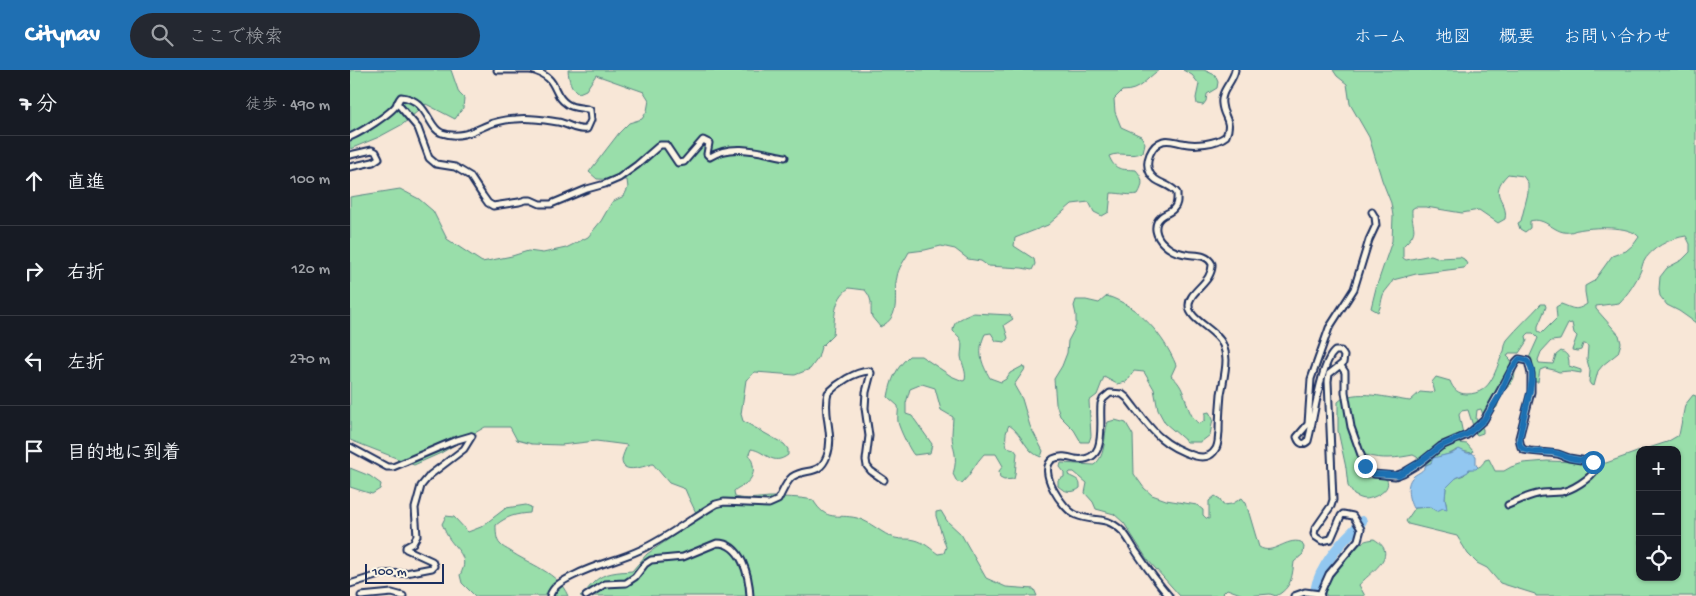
<!DOCTYPE html>
<html lang="ja">
<head>
<meta charset="utf-8">
<style>
  body { margin:0; font-family:"Gochi Hand","Klee One",sans-serif; background:#242831; color:#f1f3f6 }
  .controls { position:absolute; right:15px; bottom:15px; display:grid; overflow:hidden; border-radius:10px; box-shadow:0 1px 4px #0004 }
  .controls button { width:45px; height:45px; display:grid; place-items:center; padding:0; border:0; border-bottom:1px solid #363941; background:#171b24; color:#f1f3f6; font:25px sans-serif }
  .scale { position:absolute; left:15px; bottom:12px; width:79px; box-sizing:border-box; padding-left:5px; border:2px solid #1b2f5e; border-top:0; font-size:14px; line-height:18px; white-space:nowrap; color:#1b2f5e; -webkit-text-stroke:4px #fcf5e5; paint-order:stroke }
  .stop { position:absolute; width:15px; height:15px; margin:-11px; border:4px solid #1f6fb2; border-radius:50%; background:#fff }
  .stop.end { background:#1f6fb2; border-color:#fff; box-shadow:0 1px 5px #0008 }
  .list { margin:0; padding:0; list-style:none }
  h2 { display:flex; justify-content:space-between; align-items:center; height:65px; margin:0; padding:0 20px; font-size:21px }
  h2 small { font-size:16px; font-weight:400; color:#9ea1a6 }
  .list li { display:grid; grid-template-columns:32px 1fr auto; gap:15px; align-items:center; box-sizing:border-box; height:90px; padding:0 20px; border-top:1px solid #363941 }
  .list b { display:block; font-size:19px; white-space:nowrap }
  .list em { font-size:16px; font-style:normal; color:#9ea1a6 }
  .icon { flex:none; width:28px; height:28px; fill:none; stroke:currentColor; stroke-width:2; stroke-linecap:round; stroke-linejoin:round }
  .map { position:relative; flex:none; width:1346px; height:526px; overflow:hidden }
  header { display:flex; align-items:center; gap:30px; box-sizing:border-box; height:70px; padding:0 25px; background:#1f6fb2; color:#fff }
  header strong { font-size:24px }
  nav { display:flex; gap:28px; margin-inline-start:auto; font-size:18px }
  .search { width:350px; height:45px; background:#242831; display:flex; align-items:center; gap:12px; box-sizing:border-box; padding:0 18px; border-radius:28px; color:#9ea1a6; font-size:19px }
  main { display:flex }
  aside { flex:1; background:#171b24 }
  .map>svg:first-child { display:block }
  .green { fill:#99deaa; stroke:#5a8684 }
  .water { fill:#92c7f0; stroke:#628ab6 }
  .lines { fill:none; stroke-linecap:round; stroke-linejoin:round }
  .river { stroke:#92c7f0; stroke-width:10 }
  .minor-casing { stroke:#1b2f5e; stroke-width:9 }
  .minor { stroke:#fcf5e5; stroke-width:5 }
  .route { stroke:#1f6fb2; stroke-width:6 }
</style>
</head>
<body>
<header>
<strong>Citynav</strong>
<div class="search"><svg class="icon" aria-label="search" viewBox="0 0 24 24"><circle cx="10" cy="10" r="6"/><path d="M15 15l6 6"/></svg>ここで検索</div>
<nav><a>ホーム</a><a>地図</a><a>概要</a><a>お問い合わせ</a></nav>
</header>
<main>
<aside>
<h2>7 分<small>徒歩 · 490 m</small></h2>
<ul class="list">
<li><svg class="icon" aria-label="ahead" viewBox="0 0 24 24"><path d="M12 20V5M6 11l6-6 6 6"/></svg><div><b>直進</b></div><em>100 m</em></li>
<li><svg class="icon" aria-label="right" viewBox="0 0 24 24"><path d="M7 20v-9h11M14 6l5 5-5 5"/></svg><div><b>右折</b></div><em>120 m</em></li>
<li><svg class="icon" aria-label="left" viewBox="0 0 24 24"><path d="M17 20v-9H6M10 6l-5 5 5 5"/></svg><div><b>左折</b></div><em>270 m</em></li>
<li><svg class="icon" aria-label="arrive" viewBox="0 0 24 24"><path d="M6 21V4h12l-3 4 3 4H6"/></svg><div><b>目的地に到着</b></div></li>
</ul>
</aside>
<div class="map">
<svg width="1346" height="526" viewBox="0 0 1346 526">
  <rect width="100%" height="100%" fill="#f8e7d7"/>
  <filter id="ink" filterUnits="userSpaceOnUse"><feTurbulence type="fractalNoise" baseFrequency=".02" numOctaves="2"/><feDisplacementMap in="SourceGraphic" scale="10" xChannelSelector="R" yChannelSelector="G"/><feConvolveMatrix kernelMatrix="1 2 1 2 8 2 1 2 1" color-interpolation-filters="sRGB"/></filter>
  <g filter="url(#ink)">
    <g class="green">
      <path d="M0,0H101L109,23L114,28L113,38L105,49L76,34L53,54L29,67L0,79Z"/>
      <path d="M218,0H809C794,10 791,21 772,21L764,29L765,42L771,57L791,66L795,73L793,82C782,88 770,81 759,86C765,101 771,99 786,100C793,108 794,114 788,124C779,126 771,123 761,123L759,142L752,146L744,142L739,132L722,134L698,155L665,168L664,176L684,189L685,194L682,200L672,198L638,196L631,191L618,189L605,179L591,176L575,180L559,182C555,190 548,198 547,207C542,226 553,246 530,257C528,254 524,250 522,247C519,238 525,232 515,220L499,218C483,229 485,248 483,265L471,277L468,288L460,299L445,305L405,302L396,310L391,344L393,351L434,374L438,379V385C422,397 416,381 401,379L399,384C404,394 407,406 395,414C391,417 388,417 384,421L385,427C397,430 407,428 420,427C434,427 449,427 463,430C477,453 486,443 507,448C521,452 532,464 545,468C552,470 559,468 565,470C574,472 581,479 588,484L594,483L596,477L586,446V442L591,441L597,451L611,464L636,508L656,517L684,519L687,526H230C236,522 239,517 244,512C254,502 269,502 282,501L297,484L348,449C345,438 339,430 335,419L319,413L303,394C296,395 272,406 272,390C272,386 276,379 277,375L246,371L211,375L182,374L167,370L160,357H135L91,383L64,395L0,370V127L50,119L69,129L83,141L97,169L132,192L162,186L178,181L193,183L216,178L238,167L251,151L262,132L274,126L278,118L277,110L247,109L239,102L269,63L279,53L292,49L297,41L299,30L294,22L246,5L236,20L229,23C220,18 219,10 218,0Z"/>
      <path d="M833,0H854L865,5L868,12L867,18L857,24L856,31L853,35L847,34L846,28L849,14L842,5Z"/>
      <path d="M983,0H1346V253L1329,241L1317,235L1310,226L1309,219L1310,207L1317,198L1332,190L1340,182V174L1336,166C1321,168 1300,178 1293,193C1292,195 1292,198 1291,200C1286,212 1278,224 1269,233L1246,236V239L1269,265L1271,273L1268,283L1253,295L1248,301L1244,316L1241,315L1239,312L1240,301L1237,290L1238,276L1235,274H1233L1231,280L1227,281L1222,280L1227,266L1224,263L1222,253L1218,254L1210,270L1201,271L1191,282L1188,290L1189,293L1203,294L1206,285L1211,281C1219,284 1219,289 1219,296L1231,300V303L1219,301L1209,302L1204,300L1195,298L1190,300L1188,312H1185C1181,304 1185,297 1179,288L1188,268L1183,263H1179L1176,266L1177,271L1169,283H1159L1157,286L1161,290L1160,297L1165,302C1165,313 1156,317 1151,325C1148,329 1149,333 1147,337C1143,341 1139,347 1133,345L1131,339L1127,340L1126,349L1133,359V363L1127,365L1125,362L1118,340L1111,341L1109,345L1113,364L1109,373L1117,374L1123,381L1122,383L1106,380C1100,385 1093,385 1087,388C1081,392 1080,395 1072,395L1067,387L1063,385C1048,388 1031,390 1016,385L1009,389L1012,401L1010,404L1011,408H1033L1037,410C1041,420 1025,428 1016,429C1012,429 1008,427 1004,425L998,416L996,398L988,361V332C1003,317 1041,329 1060,331L1070,322L1081,323L1085,322L1082,312L1086,307L1100,311C1103,319 1108,324 1117,324C1143,324 1145,298 1154,281C1155,277 1155,273 1157,270C1168,257 1180,246 1191,234H1195L1196,237L1188,256V261L1192,263L1207,248L1206,237L1211,234C1223,238 1225,242 1237,234L1235,222V216L1244,211L1262,186L1276,181L1284,174L1289,167C1281,155 1241,157 1228,160C1225,160 1223,162 1220,162C1205,165 1196,146 1180,151V158L1175,162L1170,159L1168,153L1171,151L1178,123V113L1173,106L1158,104C1136,126 1159,130 1155,149L1148,153L1129,140L1112,143L1076,137H1065L1062,139C1061,160 1071,159 1053,176V188L1056,190L1081,185L1089,188L1110,187L1114,189L1117,194L1114,198L1066,204L1043,210C1041,216 1035,220 1033,225C1031,231 1031,237 1028,242L1021,238L1026,218L1042,171L1043,146L1041,133L1032,110L1019,67L1000,34L997,14L987,6Z"/>
      <path d="M757,226C789,236 814,266 826,295L821,306C839,319 833,341 849,354L855,350V343L859,342L863,349L860,365L851,372H837L815,353L808,340L804,319L794,302L784,301L776,312L767,314L754,307L747,325L739,331L741,366L739,372H731L724,360L710,346L706,334L704,309L712,296L717,283L718,271L726,256V245L724,236L726,230H736L749,233Z"/>
      <path d="M623,243L660,245L663,249L654,255L658,268L655,272L646,271L641,263L635,264C627,281 631,293 640,308L651,312L656,309L660,303L673,296L675,299L664,315L672,329L680,356L693,381L691,387C675,382 673,364 659,355C655,363 655,369 657,377L664,379L667,383L665,405L664,409L654,410L650,408L649,401L653,396L646,384H634C625,393 621,405 612,413L607,412L603,404C609,384 602,381 602,364C602,358 603,353 603,347L591,340L585,318L572,314L560,319L556,333V344L562,346L582,374L580,383L564,385C560,381 549,358 548,352C547,347 549,341 548,336L538,327C541,310 546,298 559,286H571L601,306L613,311L615,310C617,302 612,295 611,286C611,281 613,275 611,270C609,266 606,264 603,261C603,249 614,248 623,243Z"/>
      <path d="M1343,325L1346,326V526H1186L1185,524L1150,513L1137,498L1127,493L1118,484L1107,466L1058,454L1056,451L1065,438C1077,437 1086,438 1097,435L1095,429L1096,418L1106,408L1114,405L1119,399C1127,398 1131,398 1135,390L1139,389L1145,401H1154L1161,397L1173,393L1197,391L1256,393L1290,381V507H1327V380H1293L1317,372L1329,365L1335,335Z"/>
      <path d="M765,350L776,353L783,365L784,404L794,418L802,425L816,430L847,435L853,440V445L856,448L859,449V431L865,426L870,429L873,435L882,434L892,428L896,433L909,477C923,486 936,467 951,472L954,477L953,484L944,492C942,508 941,518 926,526L920,524L896,526L877,519L873,523V526H830L797,489L774,453L764,444L746,439L743,432L735,423L737,413L724,402H720L718,405C725,409 731,409 730,418C723,424 714,422 708,416V410L714,407V402L710,397L711,393L744,395C757,385 753,366 758,352Z"/>
      <path d="M0,398L20,406L31,414L30,419L22,424L0,417Z"/>
      <path d="M176,435L181,437L180,443C166,444 157,446 146,455C146,461 146,470 150,474C152,477 157,479 160,481C180,495 208,502 218,526H125L112,513L110,505C121,486 105,480 97,465C95,462 94,457 92,454L96,446L104,447L118,462L131,457L156,438Z"/>
      <path d="M1024,469C1051,485 1020,502 1009,515L1015,526H977L975,523C978,508 1000,481 1013,472C1016,470 1020,470 1024,469Z"/>
    </g>
    <path class="water" d="M1109,379L1117,383H1122L1126,386V395L1128,397L1126,399H1119L1118,402L1106,408L1096,418L1095,429L1097,439L1093,438L1087,441L1081,437L1063,438C1058,429 1055,413 1064,406C1069,402 1073,402 1076,395L1081,393L1083,388L1103,383Z"/>
    <g class="lines">
      <path class="river" d="M965,526C964,507 983,482 996,468C1001,462 1007,458 1012,451"/>
      <defs>
        <g id="minor">
          <path d="M147,0H180"/>
          <path d="M47,33L68,58L79,88L86,94L105,97L120,106L133,126L138,133L143,136L169,132L176,130H181L190,134H201L237,119L255,114L269,108L287,95L310,75H316L328,93L334,92L353,70L359,73L357,84L360,87C382,73 410,82 435,87"/>
          <path d="M0,67C11,62 41,44 47,34C48,32 49,29 51,27C78,29 78,59 92,63C112,70 126,59 143,53C150,51 159,49 166,49C180,47 195,50 208,52C219,54 226,61 237,59L241,50L240,40C233,37 224,39 217,34C200,23 211,8 181,0"/>
          <path d="M0,85L22,80L26,82L29,88L23,92L0,97"/>
          <path d="M991,296L995,302V322L1001,357L1015,396L1024,404L1045,406L1053,403L1070,393L1091,376L1117,365L1134,350L1166,292L1169,289L1178,291L1181,304V322L1169,368L1171,377L1174,380L1180,381L1208,384L1219,388L1243,392L1246,399C1240,409 1222,420 1211,422C1203,423 1195,422 1187,424C1177,426 1168,431 1158,435"/>
          <path d="M0,377L37,397H43L104,371L121,366"/>
          <path d="M0,514L32,504L56,503L82,498L84,496L82,491L56,479V477L63,473L67,466L65,438L71,416L80,405L114,379L122,366"/>
          <path d="M970,524L979,504L1008,470L1011,459L1003,446L993,444L991,446L981,469L972,471L966,467L964,464L965,459L981,436L983,430L978,311L979,304L993,293L994,286L991,281H985C970,293 964,350 958,371C953,376 949,373 947,367L958,354L961,309L979,258L1004,219L1019,170L1026,155L1025,147L1022,142"/>
          <path d="M11,526L42,523L53,526"/>
          <path d="M200,526C203,515 215,510 225,505C246,494 269,490 290,480C317,468 340,449 366,434L374,432L419,434L428,430C432,423 436,412 442,407C456,397 469,407 477,386C485,365 472,344 478,323C488,313 504,302 519,301L521,303L516,322L515,338L519,366L516,390L517,396L521,401L534,410"/>
          <path d="M236,526L255,514L276,513L285,507L295,494L301,490L333,487L367,473C392,473 399,506 400,526"/>
          <path d="M819,526C807,512 797,498 787,483C782,476 778,467 772,461C754,444 744,453 726,445C713,440 686,400 703,389C710,385 718,387 725,389C759,394 749,353 751,334L753,329L760,323L772,324L777,328C799,356 809,375 845,386C853,388 861,387 865,380C869,375 868,368 869,362C869,349 870,336 871,324C873,313 876,301 876,290C876,285 875,280 873,275C867,260 839,250 839,236C838,221 863,213 862,194C856,182 842,187 831,183C825,182 818,178 814,174C806,167 802,155 811,147C815,143 821,143 824,138C828,134 827,129 827,123C820,113 805,114 800,103C794,92 801,75 813,71C819,69 826,72 832,73C845,76 866,74 876,66C883,50 873,48 872,34C870,21 883,12 885,0"/>
          <path d="M944,526L955,522L970,524L971,526"/>
        </g>
      </defs>
      <use href="#minor" class="minor-casing"/>
      <use href="#minor" class="minor"/>
    </g>
  </g>
  <g class="lines" filter="url(#ink)">
    <path class="route" d="M1015,396L1024,404L1049,405L1070,392L1091,376L1118,364L1134,350L1149,326L1160,301L1169,289C1201,288 1162,365 1171,377C1174,381 1181,381 1186,382C1193,382 1201,381 1209,384C1213,385 1216,387 1220,388C1227,390 1235,390 1243,392"/>
  </g>
</svg>
<div class="controls">
<button>+</button>
<button>−</button>
<button><svg class="icon" aria-label="locate" viewBox="0 0 24 24"><circle cx="12" cy="12" r="6"/><path d="M12 2v4M12 18v4M2 12h4M18 12h4"/></svg></button>
</div>
<div class="scale">100 m</div>
<div class="stop" style="left:1243px;top:392px"></div>
<div class="stop end" style="left:1015px;top:396px"></div>
</div>
</main>
</body>
</html>
